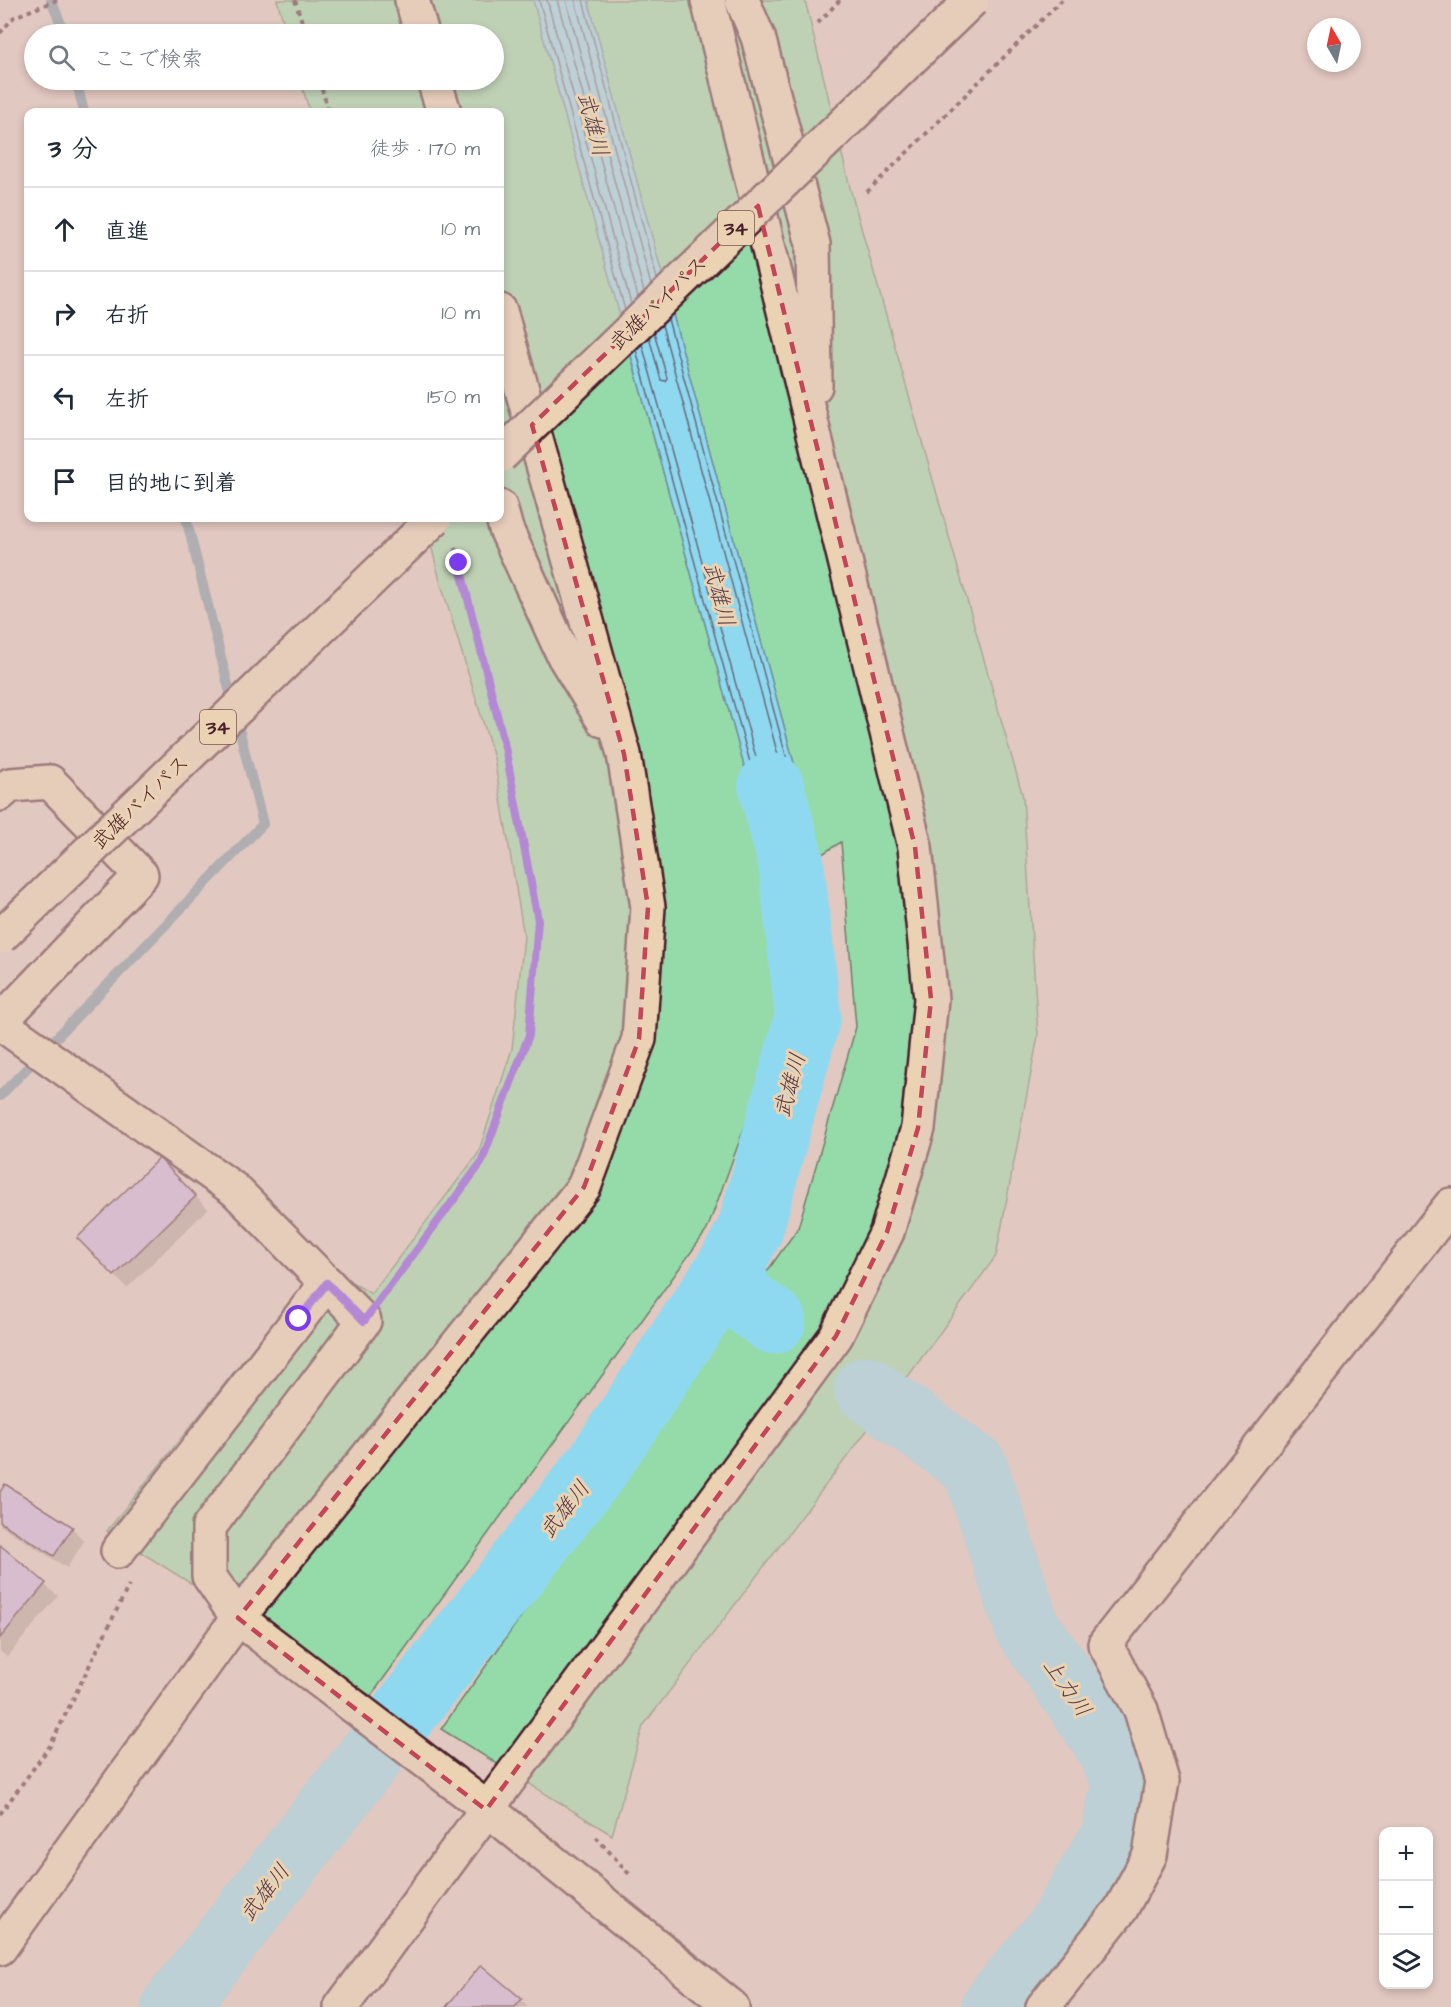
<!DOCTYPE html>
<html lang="ja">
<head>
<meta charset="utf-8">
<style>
  body { margin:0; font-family:"Architects Daughter","Klee One",sans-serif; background:#f2f2f3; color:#1f2937 }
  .controls { position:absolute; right:18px; bottom:18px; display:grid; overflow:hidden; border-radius:12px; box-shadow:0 3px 9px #0003 }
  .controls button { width:54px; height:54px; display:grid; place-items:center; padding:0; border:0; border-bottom:2px solid #e0e1e3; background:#fff; color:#1f2937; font:30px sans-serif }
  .compass { position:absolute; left:1307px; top:18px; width:54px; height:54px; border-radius:50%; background:#fff; box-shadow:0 3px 9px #0003; rotate:351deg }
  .stop { position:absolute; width:18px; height:18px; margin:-14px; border:4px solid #7c3aed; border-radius:50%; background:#fff }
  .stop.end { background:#7c3aed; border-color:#fff; box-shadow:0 2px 6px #0008 }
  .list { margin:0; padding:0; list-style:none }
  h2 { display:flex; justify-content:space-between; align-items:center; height:78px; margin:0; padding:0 24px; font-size:26px }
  h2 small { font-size:20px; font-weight:400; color:#747a83 }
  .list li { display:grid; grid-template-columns:39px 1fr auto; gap:18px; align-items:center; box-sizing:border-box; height:84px; padding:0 24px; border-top:2px solid #e0e1e3 }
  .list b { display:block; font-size:22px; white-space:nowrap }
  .list em { font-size:20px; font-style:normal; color:#747a83 }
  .icon { flex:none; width:33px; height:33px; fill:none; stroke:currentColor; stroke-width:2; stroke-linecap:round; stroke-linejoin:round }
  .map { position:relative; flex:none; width:1451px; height:2007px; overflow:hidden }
  .search { position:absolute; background:#fff; box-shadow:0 3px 9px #0003; left:24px; top:24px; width:480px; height:66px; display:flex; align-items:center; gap:15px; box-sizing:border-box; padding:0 21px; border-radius:33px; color:#747a83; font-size:22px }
  .panel { position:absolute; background:#fff; box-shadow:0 3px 9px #0003; left:24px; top:108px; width:480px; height:414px; border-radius:12px }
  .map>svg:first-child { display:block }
  .green { fill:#94dba9; stroke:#6f7d6a; stroke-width:1.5 }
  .water { fill:#8fd9f0; stroke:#738fa1; stroke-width:1.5 }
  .shadow { fill:#0003 }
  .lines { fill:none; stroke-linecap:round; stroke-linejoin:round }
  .shore { stroke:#66697a; stroke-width:1.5 }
  .stream { stroke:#738fa1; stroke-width:10 }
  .river { stroke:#8fd9f0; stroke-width:66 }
  .building { fill:#cab0df; stroke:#4a1f2b; stroke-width:1.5 }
  .minor-casing { stroke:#4a1f2b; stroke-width:38 }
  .path { stroke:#4a1f2b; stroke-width:4; stroke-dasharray:4.5 4.5; stroke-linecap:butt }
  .minor { stroke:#ebd2b3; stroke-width:33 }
  .highway-bridge-casing { stroke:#4a1f2b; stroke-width:38; stroke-linecap:butt }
  .highway-bridge { stroke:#ebd2b3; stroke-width:33 }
  .route { stroke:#7c3aed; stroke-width:8 }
  .marked { fill:none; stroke:#c44556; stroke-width:4.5; stroke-dasharray:12 8; stroke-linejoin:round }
  .labels { text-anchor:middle; stroke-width:6; stroke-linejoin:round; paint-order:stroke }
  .shield { fill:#ebd2b3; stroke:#7a5554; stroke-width:1.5 }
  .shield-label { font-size:20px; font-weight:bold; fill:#4a1f2b }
  .street-label { font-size:21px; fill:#4a1f2b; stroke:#ebd2b3 }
  .water-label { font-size:22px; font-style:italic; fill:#543b49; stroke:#ebd2b3 }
</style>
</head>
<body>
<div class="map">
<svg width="1451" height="2007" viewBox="0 0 1451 2007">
  <rect width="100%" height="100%" fill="#e1c8c0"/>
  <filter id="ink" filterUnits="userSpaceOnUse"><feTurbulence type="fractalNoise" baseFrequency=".0167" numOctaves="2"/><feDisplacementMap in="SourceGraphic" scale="12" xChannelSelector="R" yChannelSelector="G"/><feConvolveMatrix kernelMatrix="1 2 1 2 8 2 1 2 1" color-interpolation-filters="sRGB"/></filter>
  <g filter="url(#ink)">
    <g class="green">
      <path d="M277,0H533L777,885L785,1016L707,1230L371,1696L107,1531L321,1263L371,1294L478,1154L512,1049L524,936L494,758L441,584L424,518H500V112H310L300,80H494V34H287Z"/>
      <path d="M588,0H805L851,192L1023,797L1038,1036L996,1256L909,1375L643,1726L612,1835L441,1729L798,1228L856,1027L841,842L819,856Z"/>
    </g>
    <path class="water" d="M533,0H588L819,856L777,885Z"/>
    <g class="shadow">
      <path d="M159,1160L208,1209L127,1288L79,1239Z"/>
      <path d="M0,1495L72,1528L84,1541L67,1568L0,1525Z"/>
      <path d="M0,1547L58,1596L7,1657L0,1651Z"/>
      <path d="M521,2000L528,2007H448Z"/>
    </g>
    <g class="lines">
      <g class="shore">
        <path d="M539,0L625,310"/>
        <path d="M547,0L631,304"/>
        <path d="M557,0L638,297"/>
        <path d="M566,0L644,292"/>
        <path d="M575,0L651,285"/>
        <path d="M583,0L657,279"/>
        <path d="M649,337L661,380L665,381L667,378L654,332"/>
        <path d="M642,344L784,859L788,861L802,851L803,848L662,325"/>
        <path d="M636,350L780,871L783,873L811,855L812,852L668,319"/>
      </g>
      <g class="stream">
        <path d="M51,0L65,34"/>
        <path d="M76,80L84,112"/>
        <path d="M0,1096L263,824L186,518"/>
      </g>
      <g class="river">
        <path d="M731,1265L740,1297L773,1321"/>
        <path d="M867,1389L975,1467L1027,1627L1103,1737L1125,1782L1113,1838L1056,1933L994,2007"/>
        <path d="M174,2007L597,1467L731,1265L750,1230L808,1016L791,862L771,786"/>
      </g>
    </g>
    <g class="building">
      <path d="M159,1158L196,1196L114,1276L77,1238Z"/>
      <path d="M5,1484L73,1527L54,1556L0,1522V1492Z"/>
      <path d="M0,1545L46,1583L0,1638Z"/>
      <path d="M481,1965L522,1999L515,2007H446Z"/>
    </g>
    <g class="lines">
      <defs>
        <g id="minor">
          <path d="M412,0L422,34"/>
          <path d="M742,0L758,37L813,244L815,386"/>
          <path d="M434,80L444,112"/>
          <path d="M500,507L506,529L564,656L603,720"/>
          <path d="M0,794L10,785L50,782L141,875L0,1022"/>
          <path d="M0,1023L235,1190L364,1321L209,1527V1576L238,1618L475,1799L732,2007"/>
          <path d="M118,1551L327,1283"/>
          <path d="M0,1948L238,1618L584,1187L639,1039L648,907L624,754L500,311"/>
          <path d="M341,2007L836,1336L887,1232L918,1128L931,999L915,847L708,0"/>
          <path d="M1043,2007L1121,1909L1150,1855L1162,1781L1141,1710L1105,1644L1451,1205"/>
        </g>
      </defs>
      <use href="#minor" class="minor-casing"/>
      <g class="path">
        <path d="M295,0L306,34"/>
        <path d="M818,23L840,0"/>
        <path d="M0,33L14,17L57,0"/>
        <path d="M319,80L329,112"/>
        <path d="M867,192L1062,0"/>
        <path d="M384,1294L481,1163L529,1035L538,920L505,747L455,547"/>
        <path d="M0,1814L50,1746L129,1585"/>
        <path d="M596,1837L630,1875"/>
      </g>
      <use href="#minor" class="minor"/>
      <defs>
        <g id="highway-bridge">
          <path d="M500,456L972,0"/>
          <path d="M0,937L435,518"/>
        </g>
      </defs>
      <use href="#highway-bridge" class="highway-bridge-casing"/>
      <use href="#highway-bridge" class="highway-bridge"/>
    </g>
  </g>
  <g class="lines" filter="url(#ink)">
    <path class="route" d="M299,1319L327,1283L364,1321L481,1163L529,1035L538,920L505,747L459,563"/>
  </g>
  <path d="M0 0H1451V2007H0ZM758,206L915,847L931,999L918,1128L887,1232L836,1336L486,1810L238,1618L584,1187L639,1039L648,907L624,754L532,425Z" fill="#e1c8c0" fill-opacity=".55" fill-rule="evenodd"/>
  <path class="marked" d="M758,206L915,847L931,999L918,1128L887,1232L836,1336L486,1810L238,1618L584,1187L639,1039L648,907L624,754L532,425Z"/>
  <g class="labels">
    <g class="shield">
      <rect x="718" y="211" width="36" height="34" rx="4.5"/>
      <rect x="200" y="710" width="36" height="34" rx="4.5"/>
    </g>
    <g class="shield-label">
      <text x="736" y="235">34</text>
      <text x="218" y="734">34</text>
    </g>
    <g class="street-label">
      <text transform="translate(658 303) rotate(-44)" y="7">武雄バイパス</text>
      <text transform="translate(140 802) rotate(-44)" y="7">武雄バイパス</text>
    </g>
    <g class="water-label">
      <text transform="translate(594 124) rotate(75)" y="8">武雄川</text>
      <text transform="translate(720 594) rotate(75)" y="8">武雄川</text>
      <text transform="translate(789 1085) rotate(-75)" y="8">武雄川</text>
      <text transform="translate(564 1509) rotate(-52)" y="8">武雄川</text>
      <text transform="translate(1068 1687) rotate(55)" y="8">上力川</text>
      <text transform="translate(264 1892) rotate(-52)" y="8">武雄川</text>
    </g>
  </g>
</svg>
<div class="controls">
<button>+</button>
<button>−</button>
<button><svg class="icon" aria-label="layers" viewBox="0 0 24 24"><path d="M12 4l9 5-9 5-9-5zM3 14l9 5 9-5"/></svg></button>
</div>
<svg class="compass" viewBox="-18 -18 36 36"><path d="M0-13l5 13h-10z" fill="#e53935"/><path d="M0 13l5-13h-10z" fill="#747a83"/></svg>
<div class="stop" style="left:299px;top:1319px"></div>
<div class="stop end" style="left:459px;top:563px"></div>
<div class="search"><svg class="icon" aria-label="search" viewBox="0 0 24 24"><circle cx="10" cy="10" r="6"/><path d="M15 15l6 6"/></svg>ここで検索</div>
<section class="panel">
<h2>3 分<small>徒歩 · 170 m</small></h2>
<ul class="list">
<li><svg class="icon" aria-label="ahead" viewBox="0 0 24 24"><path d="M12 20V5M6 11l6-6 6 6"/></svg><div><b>直進</b></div><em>10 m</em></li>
<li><svg class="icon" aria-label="right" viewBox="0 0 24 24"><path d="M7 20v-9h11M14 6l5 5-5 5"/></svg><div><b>右折</b></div><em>10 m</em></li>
<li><svg class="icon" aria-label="left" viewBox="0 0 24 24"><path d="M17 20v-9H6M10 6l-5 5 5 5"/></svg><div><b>左折</b></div><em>150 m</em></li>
<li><svg class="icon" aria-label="arrive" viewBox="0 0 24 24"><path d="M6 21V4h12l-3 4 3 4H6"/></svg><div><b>目的地に到着</b></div></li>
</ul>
</section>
</div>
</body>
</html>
